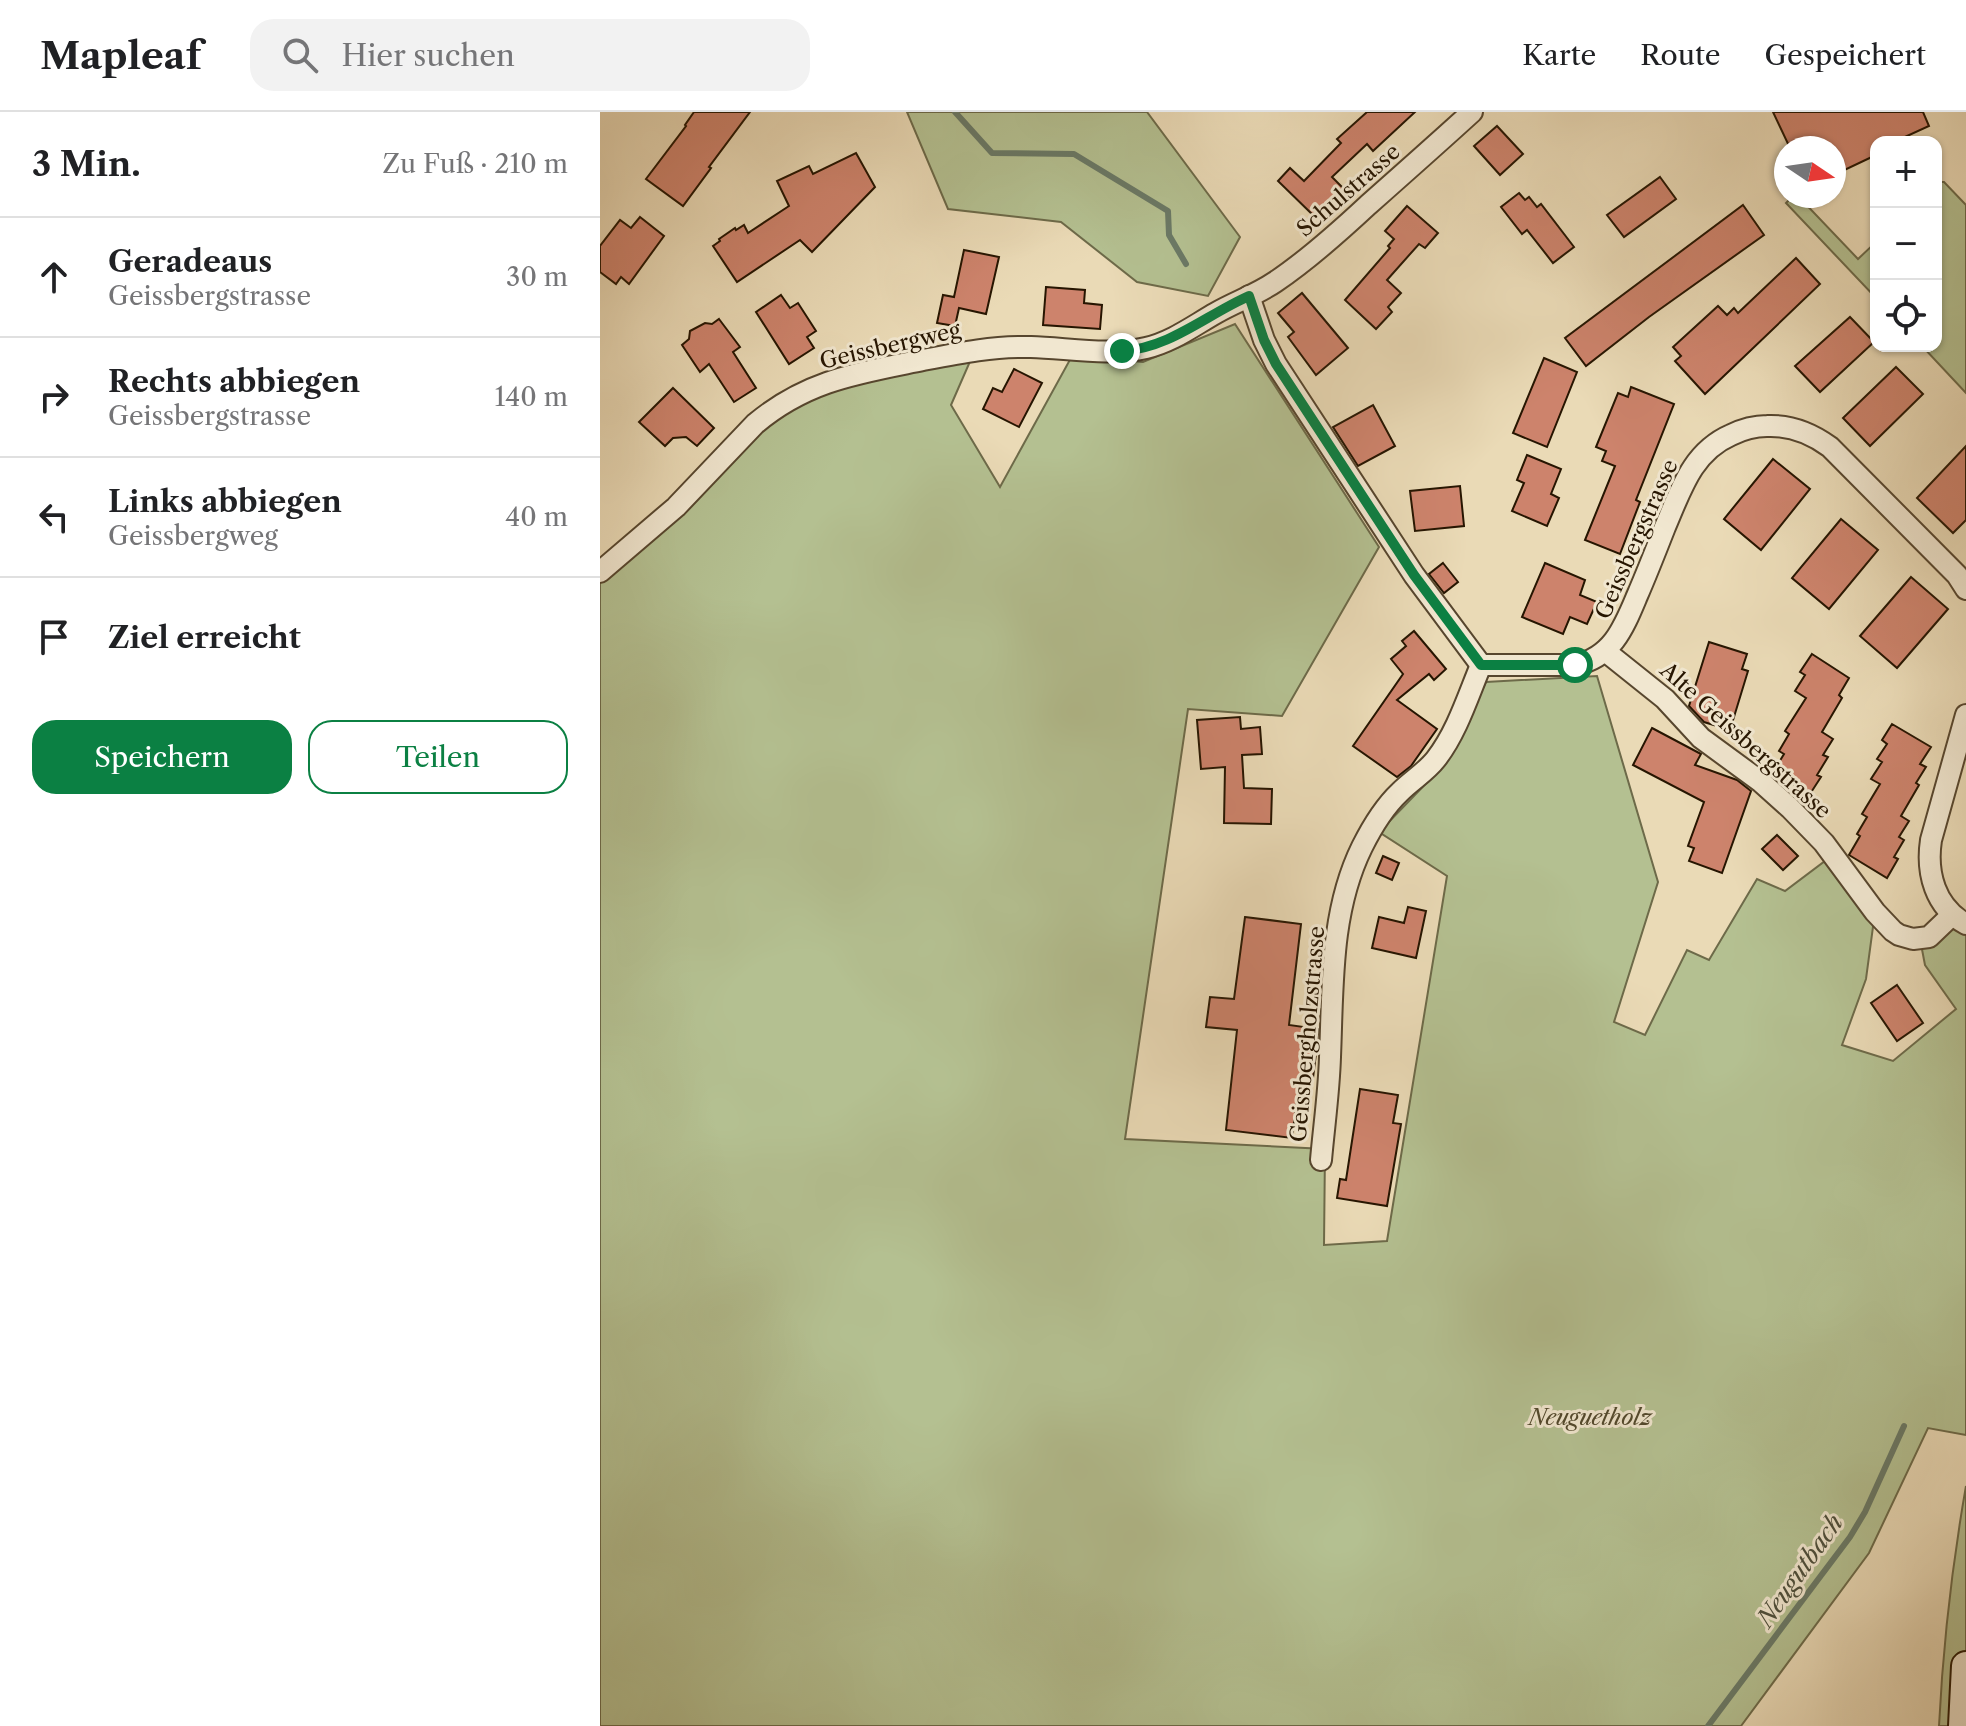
<!DOCTYPE html>
<html lang="de">
<head>
<meta charset="utf-8">
<style>
  body { margin:0; font-family:"Libre Caslon Text",serif; background:#f2f2f2; color:#202124 }
  .controls { position:absolute; right:24px; top:24px; display:grid; overflow:hidden; border-radius:16px; box-shadow:0 2px 6px #0004 }
  .controls button { width:72px; height:72px; display:grid; place-items:center; padding:0; border:0; border-bottom:2px solid #e0e0e0; background:#fff; color:#202124; font:40px sans-serif }
  .compass { position:absolute; left:1174px; top:24px; width:72px; height:72px; border-radius:50%; background:#fff; box-shadow:0 2px 6px #0004; rotate:103deg }
  .stop { position:absolute; width:24px; height:24px; margin:-18px; border:6px solid #0b8043; border-radius:50%; background:#fff }
  .stop.end { background:#0b8043; border-color:#fff; box-shadow:0 2px 8px #0008 }
  .list { margin:0; padding:0; list-style:none }
  h2 { display:flex; justify-content:space-between; align-items:center; height:104px; margin:0; padding:0 32px; font-size:34px }
  h2 small { font-size:26px; font-weight:400; color:#757577 }
  .list li { display:grid; grid-template-columns:52px 1fr auto; gap:24px; align-items:center; box-sizing:border-box; height:120px; padding:0 32px; border-top:2px solid #e0e0e0 }
  .list b { display:block; font-size:30px; white-space:nowrap }
  .list p { margin:0; font-size:26px; white-space:nowrap; color:#757577 }
  .list em { font-size:26px; font-style:normal; color:#757577 }
  .actions { display:flex; gap:16px; padding:24px 32px }
  .actions a { flex:1; padding:18px 0; border:2px solid #0b8043; border-radius:24px; text-align:center; font-size:28px; color:#0b8043 }
  .actions .main { background:#0b8043; color:#fff }
  .icon { flex:none; width:44px; height:44px; fill:none; stroke:currentColor; stroke-width:2; stroke-linecap:round; stroke-linejoin:round }
  .map { position:relative; flex:none; width:1366px; height:1614px; overflow:hidden }
  header { display:flex; align-items:center; gap:48px; box-sizing:border-box; height:112px; padding:0 40px; background:#fff; border-bottom:2px solid #e0e0e0 }
  header strong { font-size:38px }
  nav { display:flex; gap:44px; margin-inline-start:auto; font-size:28px }
  .search { width:560px; height:72px; background:#f2f2f2; display:flex; align-items:center; gap:20px; box-sizing:border-box; padding:0 28px; border-radius:24px; color:#757577; font-size:30px }
  main { display:flex }
  aside { flex:1; background:#fff }
  .map>svg:first-child { display:block }
  .green { fill:#b4c091; stroke:#6d6a49; stroke-width:2 }
  .lines { fill:none; stroke-linecap:round; stroke-linejoin:round }
  .stream { stroke:#6a7966; stroke-width:6 }
  .building { fill:#cd836c; stroke:#261501; stroke-width:2 }
  .minor-casing { stroke:#57462e; stroke-width:24 }
  .secondary-casing { stroke:#261501; stroke-width:32 }
  .minor { stroke:#f1e7d0; stroke-width:20 }
  .secondary { stroke:#f1e7d0; stroke-width:28 }
  .route { stroke:#0b8043; stroke-width:10 }
  .labels { text-anchor:middle; stroke-width:6; stroke-linejoin:round; paint-order:stroke }
  .street-label { font-size:22px; fill:#261501; stroke:#f1e7d0 }
  .park-label { font-size:22px; font-style:italic; fill:#51482c; stroke:#f1e7d0 }
  .water-label { font-size:24px; font-style:italic; fill:#4e4f3c; stroke:#f1e7d0 }
</style>
</head>
<body>
<header>
<strong>Mapleaf</strong>
<div class="search"><svg class="icon" aria-label="search" viewBox="0 0 24 24"><circle cx="10" cy="10" r="6"/><path d="M15 15l6 6"/></svg>Hier suchen</div>
<nav><a>Karte</a><a>Route</a><a>Gespeichert</a></nav>
</header>
<main>
<aside>
<h2>3 Min.<small>Zu Fuß · 210 m</small></h2>
<ul class="list">
<li><svg class="icon" aria-label="ahead" viewBox="0 0 24 24"><path d="M12 20V5M6 11l6-6 6 6"/></svg><div><b>Geradeaus</b><p>Geissbergstrasse</p></div><em>30 m</em></li>
<li><svg class="icon" aria-label="right" viewBox="0 0 24 24"><path d="M7 20v-9h11M14 6l5 5-5 5"/></svg><div><b>Rechts abbiegen</b><p>Geissbergstrasse</p></div><em>140 m</em></li>
<li><svg class="icon" aria-label="left" viewBox="0 0 24 24"><path d="M17 20v-9H6M10 6l-5 5 5 5"/></svg><div><b>Links abbiegen</b><p>Geissbergweg</p></div><em>40 m</em></li>
<li><svg class="icon" aria-label="arrive" viewBox="0 0 24 24"><path d="M6 21V4h12l-3 4 3 4H6"/></svg><div><b>Ziel erreicht</b></div></li>
</ul>
<div class="actions"><a class="main">Speichern</a><a>Teilen</a></div>
</aside>
<div class="map">
<svg width="1366" height="1614" viewBox="0 0 1366 1614">
  <rect width="100%" height="100%" fill="#eadab6"/>
  <filter id="stains"><feTurbulence type="fractalNoise" baseFrequency=".0025" numOctaves="4"/><feColorMatrix values="0 0 0 0 .2 0 0 0 0 .09 0 0 0 0 .02 0 0 0 .5 -.17"/></filter>
  <radialGradient id="worn" r=".72"><stop offset=".6" stop-color="#630" stop-opacity="0"/><stop offset="1" stop-color="#630" stop-opacity=".3"/></radialGradient>
  <g class="green">
    <path d="M307,0H547L640,125L608,184L537,170L461,110L348,97Z"/>
    <path d="M1337,70H1344L1366,93V281L1322,234H1336Z"/>
    <path d="M1193,84H1198L1258,147L1276,130V186L1186,91Z"/>
    <path d="M635,212L779,435L682,604L588,597L525,1027L725,1037L724,1133L787,1129L847,764L779,720L845,652L886,570L997,564L1058,770L1014,910L1045,923L1087,838L1109,848L1157,767L1185,779L1233,743L1275,800L1266,867L1242,933L1293,949L1356,897L1325,853L1320,827L1336,819L1366,812V1323L1328,1316L1269,1441L1141,1614H0V460L182,291L375,238L351,293L400,375L472,244L543,250Z"/>
    <path d="M1366,1374V1614H1339C1343,1533 1352,1454 1366,1374Z"/>
  </g>
  <g class="lines">
    <g class="stream">
      <path d="M355,0L392,41L474,42L568,99L569,123L586,152"/>
      <path d="M1108,1614L1250,1425L1265,1400L1304,1314"/>
    </g>
  </g>
  <g class="building">
    <path d="M94,0H150L109,55L111,56L83,94L46,67L86,14L85,13Z"/>
    <path d="M767,0H815L773,39L767,32L732,65L744,77L716,106L678,69L690,56L704,69L741,31L737,27Z"/>
    <path d="M1173,0H1323L1329,14L1294,30H1276V43L1234,63V36H1190Z"/>
    <path d="M897,14L923,42L900,63L874,34Z"/>
    <path d="M256,41L275,75L212,140L200,128L137,170L113,134L120,129L119,127L135,116L136,118L144,113L148,121L189,94L177,69L209,54L213,62Z"/>
    <path d="M1060,65L1076,87L1024,125L1007,103Z"/>
    <path d="M919,81L925,88L929,85L937,95L941,92L974,135L953,151L927,118L922,122L901,95Z"/>
    <path d="M1143,93L1164,123L1049,205L986,254L965,226Z"/>
    <path d="M807,94L838,121L825,136L819,132L787,168L801,181L788,195L792,200L776,217L745,188L790,136L788,134L794,127L785,119Z"/>
    <path d="M40,105L64,124L29,172L21,165L16,172L0,160V134L20,108L31,116Z"/>
    <path d="M364,138L399,145L386,202L359,196L355,214L337,211L343,183L354,185Z"/>
    <path d="M1196,146L1220,172L1105,282L1075,249L1081,244L1073,235L1118,194L1127,203L1134,196L1138,201Z"/>
    <path d="M446,175L485,178L484,191L502,193L500,217L443,213Z"/>
    <path d="M702,181L748,236L716,263L688,225L694,220L678,201Z"/>
    <path d="M181,183L190,196L198,191L216,219L207,225L214,236L189,252L156,200Z"/>
    <path d="M1250,205L1274,230L1220,280L1195,254Z"/>
    <path d="M119,207L140,235L133,240L156,276L134,290L109,252L100,260L82,233L89,227L90,219L105,211L112,212Z"/>
    <path d="M944,246L977,260L947,335L913,321Z"/>
    <path d="M1296,255L1323,282L1270,334L1243,306Z"/>
    <path d="M414,257L442,271L419,315L383,297L393,276L402,280Z"/>
    <path d="M1031,275L1074,292L1036,388L1040,390L1020,442L985,428L1015,354L1002,349L1006,339L996,335L1018,281L1028,285Z"/>
    <path d="M73,276L114,316L97,334L86,325L73,326L65,334L39,310Z"/>
    <path d="M773,293L795,334L758,354L733,315Z"/>
    <path d="M1366,334V408L1353,421L1317,386Z"/>
    <path d="M927,343L961,357L951,382L959,386L947,414L912,399L924,371L917,368Z"/>
    <path d="M1173,347L1210,377L1161,438L1124,407Z"/>
    <path d="M860,374L864,414L815,419L810,379Z"/>
    <path d="M1241,407L1278,438L1229,497L1192,466Z"/>
    <path d="M843,451L858,470L844,481L829,462Z"/>
    <path d="M945,451L985,468L980,483L997,490L987,512L970,505L963,522L922,505Z"/>
    <path d="M1311,465L1348,497L1297,556L1260,524Z"/>
    <path d="M814,519L846,557L834,568L829,562L797,588L837,617L811,654L797,665L753,634L803,562L791,547L806,534L802,529Z"/>
    <path d="M1109,530L1147,542L1142,557L1148,559L1130,618L1104,610L1089,594Z"/>
    <path d="M1212,542L1249,566L1239,583L1242,586L1222,620L1233,627L1223,643L1228,645L1217,663L1221,665L1210,682L1173,660L1184,642L1179,639L1189,622L1185,619L1206,586L1195,579L1205,563L1200,560Z"/>
    <path d="M640,605L641,617L660,615L662,642L642,643L644,676L672,677L671,712L624,711L625,655L601,657L597,608Z"/>
    <path d="M1292,612L1331,635L1320,652L1326,655L1316,671L1319,673L1301,704L1309,709L1299,725L1304,728L1294,745L1298,747L1287,766L1249,743L1260,724L1257,722L1267,705L1262,702L1280,672L1271,667L1282,650L1277,647L1287,632L1282,628Z"/>
    <path d="M1052,616L1101,642L1095,653L1137,668L1151,679L1122,761L1089,749L1094,736L1088,734L1104,690L1033,653Z"/>
    <path d="M1177,723L1198,744L1183,758L1162,737Z"/>
    <path d="M783,744L799,751L792,768L776,761Z"/>
    <path d="M808,795L826,799L816,846L772,836L779,805L804,811Z"/>
    <path d="M645,805L701,812L689,913L718,917L717,933L713,966L700,964L692,1026L626,1018L637,918L606,915L610,885L634,887Z"/>
    <path d="M1297,873L1323,911L1297,929L1271,891Z"/>
    <path d="M760,977L798,983L793,1011L801,1012L787,1094L737,1086L740,1067L746,1068Z"/>
  </g>
  <g class="lines">
    <defs>
      <g id="minor">
        <path d="M649,184L664,228L676,252L814,463L881,553"/>
        <path d="M0,460L76,395L155,312C207,268 259,261 323,248C359,241 394,234 431,235C467,236 510,244 546,236C572,230 593,214 616,201C635,190 656,183 675,170C708,148 739,120 768,93C803,62 838,31 872,0"/>
        <path d="M1005,539L1065,587L1101,626L1161,670L1190,696L1224,731L1275,800L1293,819L1299,823L1313,827L1329,825L1352,803"/>
        <path d="M881,553H975C1012,546 1024,515 1037,484C1047,461 1056,438 1065,415C1081,378 1092,340 1131,323C1143,317 1154,314 1167,314C1190,313 1211,321 1230,335L1357,463L1366,477"/>
        <path d="M1366,603L1331,728C1326,761 1335,795 1366,812"/>
        <path d="M721,1048C724,1014 729,979 730,945C733,874 730,800 762,735C772,715 784,695 800,680C812,668 826,660 836,647C857,620 868,584 881,553"/>
      </g>
      <path id="secondary" d="M1363,1614L1366,1554"/>
    </defs>
    <use href="#minor" class="minor-casing"/>
    <use href="#secondary" class="secondary-casing"/>
    <use href="#minor" class="minor"/>
    <use href="#secondary" class="secondary"/>
  </g>
  <g class="lines">
    <path class="route" d="M522,239C570,236 606,203 649,184L664,228L676,252L814,463L881,553H975"/>
  </g>
  <g class="labels">
    <g class="street-label">
      <text transform="translate(748 78) rotate(-41)" y="8">Schulstrasse</text>
      <text transform="translate(290 233) rotate(-13)" y="8">Geissbergweg</text>
      <text transform="translate(1036 427) rotate(-66)" y="8">Geissbergstrasse</text>
      <text transform="translate(1146 628) rotate(42)" y="8">Alte Geissbergstrasse</text>
      <text transform="translate(707 922) rotate(-85)" y="8">Geissbergholzstrasse</text>
    </g>
    <g class="park-label">
      <text x="990" y="1313">Neuguetholz</text>
    </g>
    <g class="water-label">
      <text transform="translate(1200 1459) rotate(-55)" y="8">Neugutbach</text>
    </g>
  </g>
  <rect width="100%" height="100%" filter="url(#stains)"/>
  <rect width="100%" height="100%" fill="url(#worn)"/>
</svg>
<div class="controls">
<button>+</button>
<button>−</button>
<button><svg class="icon" aria-label="locate" viewBox="0 0 24 24"><circle cx="12" cy="12" r="6"/><path d="M12 2v4M12 18v4M2 12h4M18 12h4"/></svg></button>
</div>
<svg class="compass" viewBox="-18 -18 36 36"><path d="M0-13l5 13h-10z" fill="#e53935"/><path d="M0 13l5-13h-10z" fill="#757577"/></svg>
<div class="stop" style="left:975px;top:553px"></div>
<div class="stop end" style="left:522px;top:239px"></div>
</div>
</main>
</body>
</html>
